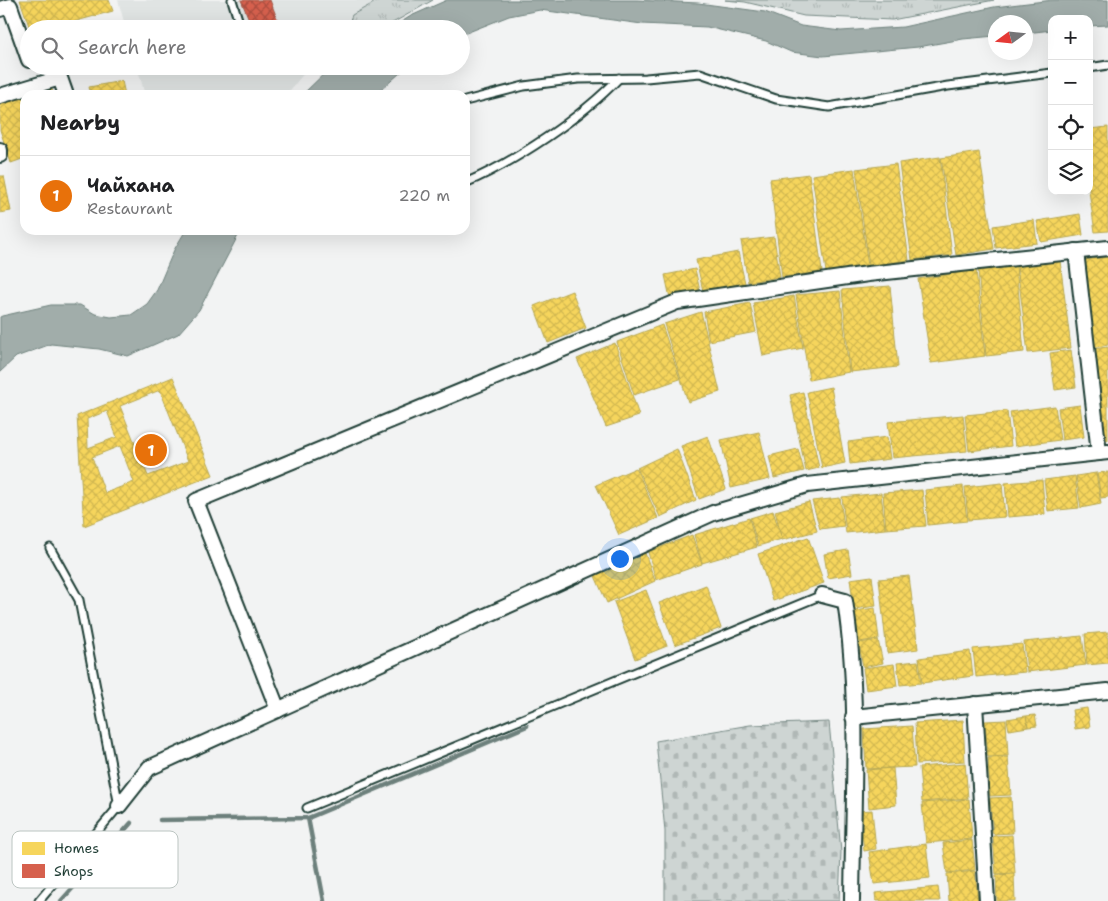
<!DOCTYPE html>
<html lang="en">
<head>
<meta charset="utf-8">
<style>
  body { margin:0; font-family:"Shantell Sans",sans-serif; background:#f2f2f2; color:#202124 }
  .controls { position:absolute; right:15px; top:15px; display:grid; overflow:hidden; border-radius:10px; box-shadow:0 5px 20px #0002 }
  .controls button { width:45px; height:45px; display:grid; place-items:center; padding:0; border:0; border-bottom:1px solid #e0e0e0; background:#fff; color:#202124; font:25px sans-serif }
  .compass { position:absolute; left:988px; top:15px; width:45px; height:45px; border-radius:50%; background:#fff; box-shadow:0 5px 20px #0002; rotate:255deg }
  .you { position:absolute; left:619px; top:558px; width:18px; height:18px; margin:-12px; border:4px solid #fff; border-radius:50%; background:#1a73e8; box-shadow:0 0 0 8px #1a73e833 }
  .badge { display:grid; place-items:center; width:32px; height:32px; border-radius:50%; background:#ea580c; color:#fff; font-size:16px; font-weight:700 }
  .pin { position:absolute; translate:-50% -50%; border:2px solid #fff; box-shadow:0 1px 5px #0006 }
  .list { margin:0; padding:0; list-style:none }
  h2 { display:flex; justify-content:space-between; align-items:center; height:65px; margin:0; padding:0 20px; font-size:21px }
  h2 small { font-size:16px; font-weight:400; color:#757577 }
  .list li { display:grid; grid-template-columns:32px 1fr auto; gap:15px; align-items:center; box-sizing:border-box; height:80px; padding:0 20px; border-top:1px solid #e0e0e0 }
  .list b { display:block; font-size:19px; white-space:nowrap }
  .list p { margin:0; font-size:16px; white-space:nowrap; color:#757577 }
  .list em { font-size:16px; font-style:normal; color:#757577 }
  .icon { flex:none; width:28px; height:28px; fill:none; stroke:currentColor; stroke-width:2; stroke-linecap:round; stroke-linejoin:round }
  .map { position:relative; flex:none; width:1108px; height:901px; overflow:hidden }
  .search { position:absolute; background:#fff; box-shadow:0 5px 20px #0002; left:20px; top:20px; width:450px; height:55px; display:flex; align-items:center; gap:12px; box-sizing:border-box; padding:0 18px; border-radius:28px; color:#757577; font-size:19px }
  .panel { position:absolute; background:#fff; box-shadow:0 5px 20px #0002; left:20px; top:90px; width:450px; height:145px; border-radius:15px }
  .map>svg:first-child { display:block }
  .built { fill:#e0e4e3 }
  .grass { fill:url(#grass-tufts); stroke:#768984 }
  .cemetery { fill:url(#cemetery-stones); stroke:#768984 }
  .water { fill:#a1adaa; stroke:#6d807b }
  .homes { fill:url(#homes-cross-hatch); stroke:#b6a750; fill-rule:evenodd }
  .shops { fill:url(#shops-cross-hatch); stroke:#9f5646 }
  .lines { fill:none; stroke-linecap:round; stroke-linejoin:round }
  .stream { stroke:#6d807b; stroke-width:4.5 }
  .lane-casing { stroke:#1f3d34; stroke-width:11 }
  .street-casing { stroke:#1f3d34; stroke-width:18 }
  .lane { stroke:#fff; stroke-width:7 }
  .street { stroke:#fff; stroke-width:14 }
  .key { fill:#fff; stroke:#bcc5c2; stroke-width:1 }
  .key-label { font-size:14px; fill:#1f3d34 }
</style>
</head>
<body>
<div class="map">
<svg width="1108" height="901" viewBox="0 0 1108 901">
  <defs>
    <pattern id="grass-tufts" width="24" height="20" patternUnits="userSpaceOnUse" patternTransform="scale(1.25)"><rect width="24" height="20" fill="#ced5d3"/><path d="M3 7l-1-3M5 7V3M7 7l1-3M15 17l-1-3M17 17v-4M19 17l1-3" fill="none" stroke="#b0b8b6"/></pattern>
    <pattern id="cemetery-stones" width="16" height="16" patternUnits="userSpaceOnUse" patternTransform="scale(1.25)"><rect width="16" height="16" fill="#ced5d3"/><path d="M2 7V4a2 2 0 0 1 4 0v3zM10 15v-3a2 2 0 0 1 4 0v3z" fill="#b0b8b6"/></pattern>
    <pattern id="homes-cross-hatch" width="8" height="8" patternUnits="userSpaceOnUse" patternTransform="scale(1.25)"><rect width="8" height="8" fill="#f6d55c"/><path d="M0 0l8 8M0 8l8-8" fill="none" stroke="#d2b851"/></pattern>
    <pattern id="shops-cross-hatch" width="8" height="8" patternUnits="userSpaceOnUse" patternTransform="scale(1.25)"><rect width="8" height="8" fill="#d6604d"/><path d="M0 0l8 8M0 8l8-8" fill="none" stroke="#ad5041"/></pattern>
  </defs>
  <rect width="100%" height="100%" fill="#f2f3f3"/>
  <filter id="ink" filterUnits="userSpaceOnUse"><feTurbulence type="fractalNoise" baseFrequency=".02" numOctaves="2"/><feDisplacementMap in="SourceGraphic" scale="10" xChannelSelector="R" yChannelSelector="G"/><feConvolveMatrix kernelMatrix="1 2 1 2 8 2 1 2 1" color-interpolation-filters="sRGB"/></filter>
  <g filter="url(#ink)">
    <g class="built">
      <path d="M118,0H379L352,15L341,29H126Z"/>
      <path d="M137,66H310L286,95H145Z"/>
    </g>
    <g class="grass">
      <path d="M379,0H433L382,29H346L352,15Z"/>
      <path d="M725,0H994L892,20L804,16L745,2Z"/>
    </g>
    <path class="cemetery" d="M829,722L841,852L839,901H665V831L656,741L750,725Z"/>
    <g class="water">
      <path d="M447,0H637L698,3L765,12L801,26L841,31L903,27L994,7L1053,0H1108V25L1089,26V19H1052V30L1026,33V22H996L995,36L963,39L918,47L823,56L791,52L766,41L707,27L642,24L540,10L509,16L461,35V29H390L411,16Z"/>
      <path d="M332,66H408L375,95H302Z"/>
      <path d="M186,230H241L199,310L178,334L128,356L99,349L51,344L16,357L0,372V317L2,316L51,305H80L95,314L111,317L131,315L147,304L157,290L174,250Z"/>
    </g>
    <g class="homes">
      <path d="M20,0H109L113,11L47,29H30Z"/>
      <path d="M122,81L125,95H91L89,87Z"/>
      <path d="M50,85L54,95H25V158L11,163L0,130V102Z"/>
      <path d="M1108,127V231L1095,232L1089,191V129Z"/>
      <path d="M979,152L994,249L956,255L941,158Z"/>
      <path d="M940,157L952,255L912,260L899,163Z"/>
      <path d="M896,164L909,260L869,266L856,169Z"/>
      <path d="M854,169L868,266L826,272L812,175Z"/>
      <path d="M809,174L822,272L782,277L770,179Z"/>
      <path d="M0,176H4L11,211L0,213Z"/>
      <path d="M1080,214L1083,235L1041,242L1037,221Z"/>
      <path d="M1034,220L1037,243L996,248L993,226Z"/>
      <path d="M774,237L780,277L748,282L741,241Z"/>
      <path d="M738,252L745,283L703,291L696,260Z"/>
      <path d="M1108,257V345L1092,348L1084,260Z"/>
      <path d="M1060,261L1071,348L1028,353L1017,266Z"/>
      <path d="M1016,266L1024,352L986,356L978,270Z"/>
      <path d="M695,269L700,291L670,298L665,275Z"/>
      <path d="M976,270L985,356L931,363L918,279Z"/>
      <path d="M890,286L898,367L850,372L842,290Z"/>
      <path d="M572,291L586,328L548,343L534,306Z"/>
      <path d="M840,291L849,372L809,380L796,295Z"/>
      <path d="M794,296L803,348L763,356L753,303Z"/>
      <path d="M750,303L756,332L709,341L704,312Z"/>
      <path d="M701,312L720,392L688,402L664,324Z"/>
      <path d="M662,325L680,379L634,395L617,342Z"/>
      <path d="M615,343L639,416L606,427L577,359Z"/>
      <path d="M1108,347V440L1104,441L1092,349Z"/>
      <path d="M1071,350L1076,387L1055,390L1050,353Z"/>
      <path d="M173,377L213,475L84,526L77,416ZM160,390L188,461L148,476L120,406ZM107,411L117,437L88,448L87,419ZM120,446L134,482L105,493L92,457Z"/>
      <path d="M831,387L845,463L822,468L807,392Z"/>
      <path d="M803,392L819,468L806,471L790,395Z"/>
      <path d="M1080,405L1084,437L1062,440L1058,408Z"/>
      <path d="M1055,406L1060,440L1015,446L1010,412Z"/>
      <path d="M1007,411L1011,446L969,451L965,415Z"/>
      <path d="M963,415L967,451L892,458L888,422Z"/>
      <path d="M759,432L770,479L731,488L721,440Z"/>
      <path d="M708,436L726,489L699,499L681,446Z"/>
      <path d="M887,437L890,459L850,464L848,442Z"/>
      <path d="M677,449L696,500L660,517L637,468Z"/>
      <path d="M798,449L804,471L774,478L769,456Z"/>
      <path d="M636,468L658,518L619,535L596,485Z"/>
      <path d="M1108,472V497L1101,498L1097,473Z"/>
      <path d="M1096,473L1101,504L1081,508L1076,476Z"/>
      <path d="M1075,476L1079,508L1048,511L1044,480Z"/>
      <path d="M1042,480L1045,514L1008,517L1005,483Z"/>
      <path d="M1002,483L1005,517L968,520L965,487Z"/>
      <path d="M963,486L967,521L928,525L925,490Z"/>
      <path d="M922,490L926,526L886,529L883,493Z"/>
      <path d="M881,493L885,529L846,533L842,497Z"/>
      <path d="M840,498L844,526L820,529L812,501Z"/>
      <path d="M809,502L817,531L782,540L775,511Z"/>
      <path d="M773,511L782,539L758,546L750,518Z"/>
      <path d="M749,518L757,547L702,563L694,535Z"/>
      <path d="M692,535L702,564L656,580L648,552Z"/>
      <path d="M808,537L824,583L773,601L758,554Z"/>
      <path d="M848,550L852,574L828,578L824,554Z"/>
      <path d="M645,553L655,581L607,603L595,576Z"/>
      <path d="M872,576L876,606L854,609L850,579Z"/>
      <path d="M909,576L918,649L887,653L879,579Z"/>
      <path d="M706,585L721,628L675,645L659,603Z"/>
      <path d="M646,590L667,646L635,659L614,602Z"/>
      <path d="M875,608L879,639L859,642L855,611Z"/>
      <path d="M1108,632V663L1087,665L1085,634Z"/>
      <path d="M1082,636L1086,665L1027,672L1024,642Z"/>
      <path d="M878,640L883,663L863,667L859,643Z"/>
      <path d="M1022,644L1025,672L976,677L973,649Z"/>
      <path d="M970,651L973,676L922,683L919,658Z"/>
      <path d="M918,661L921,683L900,685L897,663Z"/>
      <path d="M894,664L897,686L866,690L863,668Z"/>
      <path d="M1087,708L1090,727L1075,729L1072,710Z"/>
      <path d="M1035,715L1037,726L1028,727L1026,716Z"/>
      <path d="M1026,716L1028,727L1009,730L1007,719Z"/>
      <path d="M963,720L965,761L917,764L915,723Z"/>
      <path d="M1006,720L1008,756L988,757L985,721Z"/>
      <path d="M912,726L915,767L866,769L864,729Z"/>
      <path d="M1008,757L1011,795L990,796L988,758Z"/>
      <path d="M965,763L968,798L922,802L919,767Z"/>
      <path d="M893,768L896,805L869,808L866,770Z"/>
      <path d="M1011,797L1013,833L993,834L990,798Z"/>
      <path d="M969,799L972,839L926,843L922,803Z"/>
      <path d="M872,810L876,849L864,851L860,811Z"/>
      <path d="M1012,835L1015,873L996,874L993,836Z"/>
      <path d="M972,840L975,870L947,873L943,843Z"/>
      <path d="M926,844L930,878L874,884L869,852Z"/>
      <path d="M975,871L978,901H949L947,874Z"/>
      <path d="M1014,874L1015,901H997L996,875Z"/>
      <path d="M938,887L940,901H876L875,893Z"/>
    </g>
    <path class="shops" d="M241,0H270L278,21L261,29H253Z"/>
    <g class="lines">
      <g class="stream">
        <path d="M308,818L324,901"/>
        <path d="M160,820L308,818L527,726"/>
        <path d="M61,901L131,823"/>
      </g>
      <defs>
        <g id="lane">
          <path d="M232,0L241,29"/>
          <path d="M1089,68L1108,65"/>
          <path d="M465,101L524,86L578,79L646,78L700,73L776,99L829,107L948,86L1052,73"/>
          <path d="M465,183C515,162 582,117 619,78"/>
          <path d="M307,808L822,595"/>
          <path d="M39,901L119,806L79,600L50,548"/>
        </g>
        <g id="street">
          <path d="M0,9L10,6L29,60"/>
          <path d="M0,96L60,78L66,95"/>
          <path d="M0,150V155"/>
          <path d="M1076,251L1099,453"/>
          <path d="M822,595L845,601C860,699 853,801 852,901"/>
          <path d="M975,704L987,901"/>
          <path d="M278,710L196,501L677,302L868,274L1108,248"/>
          <path d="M853,717L1108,691"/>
          <path d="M119,806L149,768L713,513L807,485L1108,452"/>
        </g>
      </defs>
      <use href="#lane" class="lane-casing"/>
      <use href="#street" class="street-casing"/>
      <use href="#lane" class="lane"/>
      <use href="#street" class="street"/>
    </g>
  </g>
  <rect x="12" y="831" width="166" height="57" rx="8" class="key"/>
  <rect x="22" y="842" width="23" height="13" fill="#f6d55c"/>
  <rect x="22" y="864" width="23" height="14" fill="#d6604d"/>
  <g class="key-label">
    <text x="54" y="853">Homes</text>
    <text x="54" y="876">Shops</text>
  </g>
</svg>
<div class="controls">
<button>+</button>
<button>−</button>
<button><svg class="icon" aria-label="locate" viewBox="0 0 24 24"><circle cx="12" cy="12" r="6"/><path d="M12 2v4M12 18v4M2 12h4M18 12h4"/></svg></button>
<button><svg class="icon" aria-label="layers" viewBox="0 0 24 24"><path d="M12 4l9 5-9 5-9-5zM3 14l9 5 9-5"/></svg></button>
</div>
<svg class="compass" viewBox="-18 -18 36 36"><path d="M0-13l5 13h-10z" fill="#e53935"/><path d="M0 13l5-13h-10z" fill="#757577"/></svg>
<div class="you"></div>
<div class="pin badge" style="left:151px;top:450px;background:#e8710a">1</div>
<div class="search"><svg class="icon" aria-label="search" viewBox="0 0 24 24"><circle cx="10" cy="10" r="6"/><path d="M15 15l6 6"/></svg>Search here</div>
<section class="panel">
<h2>Nearby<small></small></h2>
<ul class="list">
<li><span class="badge" style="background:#e8710a">1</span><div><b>Чайхана</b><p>Restaurant</p></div><em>220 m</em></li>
</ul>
</section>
</div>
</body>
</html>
